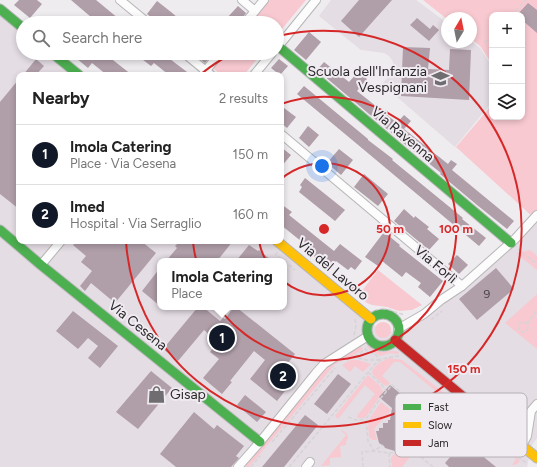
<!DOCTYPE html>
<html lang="en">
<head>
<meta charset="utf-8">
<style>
  body { margin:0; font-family:Figtree,sans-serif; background:#f6f6f6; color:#222 }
  .controls { position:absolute; right:12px; top:12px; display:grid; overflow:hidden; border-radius:8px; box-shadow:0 2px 6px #0003 }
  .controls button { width:36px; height:36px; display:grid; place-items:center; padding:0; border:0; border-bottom:1px solid #e0e0e0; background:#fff; color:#222; font:20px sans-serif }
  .compass { position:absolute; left:441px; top:12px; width:36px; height:36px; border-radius:50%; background:#fff; box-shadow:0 2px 6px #0003; rotate:10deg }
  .you { position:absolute; left:322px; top:166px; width:14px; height:14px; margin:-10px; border:3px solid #fff; border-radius:50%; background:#1a73e8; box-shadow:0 0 0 6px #1a73e833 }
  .badge { display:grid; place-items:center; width:26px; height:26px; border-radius:50%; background:#111827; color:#fff; font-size:13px; font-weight:700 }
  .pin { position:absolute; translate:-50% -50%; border:2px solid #fff; box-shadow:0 1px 4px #0006 }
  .popup { position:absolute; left:157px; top:258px; width:130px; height:52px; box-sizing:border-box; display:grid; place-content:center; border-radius:8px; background:#fff; filter:drop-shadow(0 1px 3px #0005); font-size:13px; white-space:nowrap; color:#767676 }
  .popup b { font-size:15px; color:#222 }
  .popup::after { content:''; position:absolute; left:50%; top:100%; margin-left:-8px; border:8px solid transparent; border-top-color:#fff }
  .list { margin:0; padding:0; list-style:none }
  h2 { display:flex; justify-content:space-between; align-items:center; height:52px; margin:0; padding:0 16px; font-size:17px }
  h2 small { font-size:13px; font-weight:400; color:#767676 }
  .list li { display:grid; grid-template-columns:26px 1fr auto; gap:12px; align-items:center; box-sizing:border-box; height:60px; padding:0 16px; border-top:1px solid #e0e0e0 }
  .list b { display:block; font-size:15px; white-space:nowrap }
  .list p { margin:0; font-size:13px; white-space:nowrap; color:#767676 }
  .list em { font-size:13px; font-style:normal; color:#767676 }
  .icon { flex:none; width:22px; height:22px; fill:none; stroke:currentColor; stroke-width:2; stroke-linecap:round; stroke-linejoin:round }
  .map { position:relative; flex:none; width:537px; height:467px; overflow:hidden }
  .search { position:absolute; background:#fff; box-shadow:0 2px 6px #0003; left:16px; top:16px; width:268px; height:44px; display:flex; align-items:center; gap:10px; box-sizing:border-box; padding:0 14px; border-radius:22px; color:#767676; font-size:15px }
  .panel { position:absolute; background:#fff; box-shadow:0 2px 6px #0003; left:16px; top:72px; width:268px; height:172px; border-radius:8px }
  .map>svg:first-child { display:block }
  .built { fill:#e4dde4; fill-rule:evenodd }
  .green { fill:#f8c9d0 }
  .building { fill:#b09ea9 }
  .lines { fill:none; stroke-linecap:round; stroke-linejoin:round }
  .street-casing { stroke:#b7b6b7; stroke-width:10 }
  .fast-casing { stroke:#b7b6b7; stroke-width:11 }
  .slow-casing { stroke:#b7b6b7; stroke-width:11 }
  .jam-casing { stroke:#b7b6b7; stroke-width:11 }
  .path { stroke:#d6d4d6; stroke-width:1.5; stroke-dasharray:4 2; stroke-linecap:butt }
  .street { stroke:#fdfcfd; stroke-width:8 }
  .fast { stroke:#4caf50; stroke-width:9 }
  .slow { stroke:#ffc107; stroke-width:9 }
  .jam { stroke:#c62828; stroke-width:9 }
  .ring { fill:none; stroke:#d62828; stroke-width:2 }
  .labels { text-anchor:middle; stroke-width:4; stroke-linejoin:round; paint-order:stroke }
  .number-label { font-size:12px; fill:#4c464a }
  .poi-label { font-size:14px; fill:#2a282a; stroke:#f0ebf0; text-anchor:end }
  .street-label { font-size:14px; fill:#2a282a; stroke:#f0ebf0 }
  .key { fill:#f0ebf0; stroke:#b5b0b5; stroke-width:1 }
  .key-label { font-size:11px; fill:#2a282a }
  .centre { fill:#d62828; stroke:#f0ebf0; stroke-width:2 }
  .ring-label { font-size:12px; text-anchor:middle; font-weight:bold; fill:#d62828; stroke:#f0ebf0; stroke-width:4; stroke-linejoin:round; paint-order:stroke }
</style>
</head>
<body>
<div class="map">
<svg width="537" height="467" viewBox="0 0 537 467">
  <rect width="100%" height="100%" fill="#efecef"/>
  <g class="built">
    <path d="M331,0H416L447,23V42H471V41L480,48L492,66V102L455,147L382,84L392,73L394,65L392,60L389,56L384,53L361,50L319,16Z"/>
    <path d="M0,13L23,32V53H49L76,75H19V241H269L385,334L410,324L454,295L537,215V438L532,445L527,467H0ZM160,261H284V307H160Z"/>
  </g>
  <g class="green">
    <path d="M269,0H306L277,35V23H250Z"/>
    <path d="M423,0H537V215L534,218L456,147L492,105V117H522V15H492V64L480,46L471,39V18H447V19Z"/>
    <path d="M225,53H262L244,75H221L213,68Z"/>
    <path d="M530,250L537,256V270L516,253Z"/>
    <path d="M378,270L422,305L412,310L399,311L387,307L372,305L367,303L358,296Z"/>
    <path d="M537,294V315L536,316L537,318V349L505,323Z"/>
    <circle cx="383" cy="330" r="8"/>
    <path d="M361,346L363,350L360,351L354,355L335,364L249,467H245L326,368L350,351Z"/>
    <path d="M366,346C372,347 376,351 382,352C388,352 393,350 399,352L398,354L390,353L380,356C376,352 370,351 366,346Z"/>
    <path d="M389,358L402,360L477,419L474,422L400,362H394L382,376L390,383L387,386C383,385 381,383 379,380C376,378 373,376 372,373C372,366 384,360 389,358Z"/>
    <path d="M351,360H358L371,364L363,372L355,366L350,372L342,365Z"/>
    <path d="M368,375L380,386L383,392L365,418H358L357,416L375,394L365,385L338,419L335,416Z"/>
    <path d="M381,402L391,410L374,429L377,440H373L369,437L368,421Z"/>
    <path d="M428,417L436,424L425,438Z"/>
    <path d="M479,421L501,440L498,443L476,424Z"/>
    <path d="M342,430L347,434L348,438L346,442V445L340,446L341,457L330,458V465L321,466L346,435L341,431Z"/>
    <path d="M503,441L516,452L518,459L520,461C517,464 516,465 512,465L516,459L500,444Z"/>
    <path d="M413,453L402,467H392L391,458L394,454Z"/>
  </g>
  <g class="building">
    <path d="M19,0H37L42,4L30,18L14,5Z"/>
    <path d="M71,0H96L124,23H98Z"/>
    <path d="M359,0H392L359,37L341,21Z"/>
    <path d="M157,1L171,12L184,23H158L147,14Z"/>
    <path d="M528,3L537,10V33L522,20V15H517Z"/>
    <path d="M238,6L246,13L241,20L240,23H230L226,19Z"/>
    <path d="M417,18L430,29L433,25L439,30L429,41L410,25Z"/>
    <path d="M309,32L321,42L306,60L294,50Z"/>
    <path d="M403,47L430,48L428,69L449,70L450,49L471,50L469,100L401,96Z"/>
    <path d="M70,53H104L132,75H107L92,63L88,68Z"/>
    <path d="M134,53H162L191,75H169L154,63L151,66Z"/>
    <path d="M199,53H213L205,63L196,56Z"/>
    <path d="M36,59L44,66L36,75H23Z"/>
    <path d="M279,59L288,66L280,75L271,68Z"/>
    <path d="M324,62L349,82L358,72L367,79L357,91L397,123L404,115L411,121L404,129L448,164L451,160L457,164L452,170L514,221L507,229L477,205L440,174L441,173L408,147L317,70Z"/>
    <path d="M19,79V209L0,194V102Z"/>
    <path d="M304,86L368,139V140L393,159L392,160L463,218L462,219L486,238L479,246L369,154L297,94Z"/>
    <path d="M284,108L296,117L287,128L281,123V112Z"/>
    <path d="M308,126L319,135L309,147L299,138Z"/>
    <path d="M281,147L291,155L281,167Z"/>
    <path d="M339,149L353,160L341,175L327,163Z"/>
    <path d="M364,174L388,194L378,206L354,187Z"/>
    <path d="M305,178L345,210L335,221L299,192L302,187L300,185Z"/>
    <path d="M281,204L292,212L289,215L334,251L340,244L362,261L355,270L351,267L348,270L336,261L330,269L310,253L312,250L281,225Z"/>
    <path d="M404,209L414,218L415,216L429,227L427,229L439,239L429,250L394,221Z"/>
    <path d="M384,232L400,245L399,246L443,281L430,297L418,287L421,283L406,272L402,277L382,261L378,266L365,257Z"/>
    <path d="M77,241H141L156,253L115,303L91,283L85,291L80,286L92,271L81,262L86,256L73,245Z"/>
    <path d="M180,241H233L217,261H166L177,248L175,246Z"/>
    <path d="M249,245L258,251L259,250L272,261H236Z"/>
    <path d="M457,255L468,265L459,274L448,264Z"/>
    <path d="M160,268V306L142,291Z"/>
    <path d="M496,268L514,289L477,320L459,299Z"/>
    <path d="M198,307H203L220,321L223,318L225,319L234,307H236L295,354L284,368L296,377L277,401L250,379L265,360L254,351L230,381L232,382L222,394L203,378L219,359L210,352L218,342L204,330L178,361L163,349Z"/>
    <path d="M73,311L118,346L100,368L88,358L98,346L88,338L78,349L56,331Z"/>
    <path d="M151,371L172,388L138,429L116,412Z"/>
    <path d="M338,374L351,384L327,414L314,404Z"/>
    <path d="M390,385L426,415L424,430H418L416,437H414L412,442L410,441L407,446L405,445L400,450L399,449L395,451L385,448L384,446L379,443L376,431H379V428H383V423H388V420H390L392,408L379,397Z"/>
    <path d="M245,395L266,412L257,422L237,405Z"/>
    <path d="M194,412L214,429L217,425L244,446L236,456L239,458L231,467H176L160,454Z"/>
    <path d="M305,415L318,425L284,467H262Z"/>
    <path d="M464,441L496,467H449L445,463Z"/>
  </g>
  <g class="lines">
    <defs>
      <g id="street">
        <path d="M120,0L148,23"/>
        <path d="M242,0L255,11"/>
        <path d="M245,23L264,0"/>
        <path d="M277,48L316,0"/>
        <path d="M184,53L211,75"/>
        <path d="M203,74L220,53"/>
        <path d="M254,75L272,53"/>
        <path d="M281,134L462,286"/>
        <path d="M41,265L61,241"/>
        <path d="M398,329L424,314L441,300L462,286L515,239L537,215"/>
        <path d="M522,445L527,436L531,411L537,404"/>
        <path d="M238,467L260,442L316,373L324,364L368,336"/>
        <path d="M306,467L310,462"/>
      </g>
      <g id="fast">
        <path d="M0,9L23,28"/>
        <path d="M278,46L511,243"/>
        <path d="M52,53L79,75"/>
        <path d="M0,230L41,265L260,442"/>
        <circle cx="383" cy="330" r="16"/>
      </g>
      <g id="slow">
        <path d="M277,241L371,319"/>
        <path d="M484,414L537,458"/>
      </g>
      <path id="jam" d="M395,340L484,414"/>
    </defs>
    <use href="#street" class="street-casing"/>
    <use href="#fast" class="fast-casing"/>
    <use href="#slow" class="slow-casing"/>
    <use href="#jam" class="jam-casing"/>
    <g class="path">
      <path d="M511,15L526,0"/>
      <path d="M485,43L492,35"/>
      <path d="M518,249L537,264"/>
      <path d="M277,252L276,255L284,261"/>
      <path d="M284,261L295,270"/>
      <path d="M376,310L387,309L398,313L405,315"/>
      <path d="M431,320L442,311"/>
      <circle cx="523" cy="327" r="5"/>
      <path d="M527,324L537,310"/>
      <path d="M354,335L356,326L355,319"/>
      <path d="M365,348L366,350L376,355L380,360"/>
      <path d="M355,357L361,352L366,350"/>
      <path d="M347,360L355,357L366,360H380"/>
      <path d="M368,372L382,385L386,391"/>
      <path d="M427,414L424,437L413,450L389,453L374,451L368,441L366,419L380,399L392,385L439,424"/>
      <path d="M348,417L356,420L366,419"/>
      <path d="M272,442L335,368"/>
      <path d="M389,453L390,467"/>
      <path d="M519,456L520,459L527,463"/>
      <path d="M251,467L260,456"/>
      <path d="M289,467L375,364C383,358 389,357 399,356"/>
      <path d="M363,467L362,452L374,451L383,445"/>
      <path d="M433,467L415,452L443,420"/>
    </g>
    <use href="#street" class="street"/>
    <use href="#fast" class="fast"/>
    <use href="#slow" class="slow"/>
    <use href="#jam" class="jam"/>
  </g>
  <g class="ring">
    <path d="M281 179A66 66 0 1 1 259 241"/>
    <path d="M281 104A132 132 0 1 1 193 242"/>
    <path d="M201 74A198 198 0 0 1 233 53M278 36A198 198 0 1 1 126 241"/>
  </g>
  <defs>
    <symbol id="school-bare" viewBox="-9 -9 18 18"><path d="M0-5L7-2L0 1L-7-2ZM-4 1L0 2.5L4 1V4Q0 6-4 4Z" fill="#6f6d6f" stroke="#f0ebf0" stroke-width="2.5" paint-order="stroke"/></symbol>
    <symbol id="shop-bare" viewBox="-9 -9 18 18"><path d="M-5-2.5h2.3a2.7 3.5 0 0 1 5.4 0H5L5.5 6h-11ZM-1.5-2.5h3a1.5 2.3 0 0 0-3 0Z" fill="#6f6d6f" stroke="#f0ebf0" stroke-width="2.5" paint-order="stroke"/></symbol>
  </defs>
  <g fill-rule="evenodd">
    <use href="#school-bare" x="428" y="66" width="25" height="25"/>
    <use href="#shop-bare" x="144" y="382" width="25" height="25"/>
  </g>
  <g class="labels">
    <g class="number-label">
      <text x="487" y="298">9</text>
    </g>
    <g class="poi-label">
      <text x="427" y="76">Scuola dell'Infanzia<tspan x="427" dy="16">Vespignani</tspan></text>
      <text x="170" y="399" text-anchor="start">Gisap</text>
    </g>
    <g class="street-label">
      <text transform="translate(403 134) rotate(40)" y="5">Via Ravenna</text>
      <text transform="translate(436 264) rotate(40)" y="5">Via Forlì</text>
      <text transform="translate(333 269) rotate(40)" y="5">Via del Lavoro</text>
      <text transform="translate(138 325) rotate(39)" y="5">Via Cesena</text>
    </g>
  </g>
  <rect x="395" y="393" width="132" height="64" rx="6" class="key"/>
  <rect x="403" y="404" width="18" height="6" fill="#4caf50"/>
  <rect x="403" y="422" width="18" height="6" fill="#ffc107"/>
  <rect x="403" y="440" width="18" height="6" fill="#c62828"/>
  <g class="key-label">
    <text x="428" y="411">Fast</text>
    <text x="428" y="429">Slow</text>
    <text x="428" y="447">Jam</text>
  </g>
  <circle cx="324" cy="229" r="6" class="centre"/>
  <g class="ring-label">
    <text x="390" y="233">50 m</text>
    <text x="456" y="233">100 m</text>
    <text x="464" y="373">150 m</text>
  </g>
</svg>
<div class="controls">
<button>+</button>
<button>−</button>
<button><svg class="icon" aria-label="layers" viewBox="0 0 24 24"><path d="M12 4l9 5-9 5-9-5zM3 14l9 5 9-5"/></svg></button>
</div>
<svg class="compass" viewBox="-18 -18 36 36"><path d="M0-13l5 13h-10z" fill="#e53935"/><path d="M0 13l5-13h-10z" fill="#767676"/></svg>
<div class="you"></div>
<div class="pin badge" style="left:222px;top:338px">1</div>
<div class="popup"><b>Imola Catering</b>Place</div>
<div class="pin badge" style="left:283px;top:376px">2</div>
<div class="search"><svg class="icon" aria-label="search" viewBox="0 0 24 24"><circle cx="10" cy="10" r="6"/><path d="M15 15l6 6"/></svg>Search here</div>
<section class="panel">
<h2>Nearby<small>2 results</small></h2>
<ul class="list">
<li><span class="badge">1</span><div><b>Imola Catering</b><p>Place · Via Cesena</p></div><em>150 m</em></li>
<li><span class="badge">2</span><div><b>Imed</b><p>Hospital · Via Serraglio</p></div><em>160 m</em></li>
</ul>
</section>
</div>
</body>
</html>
